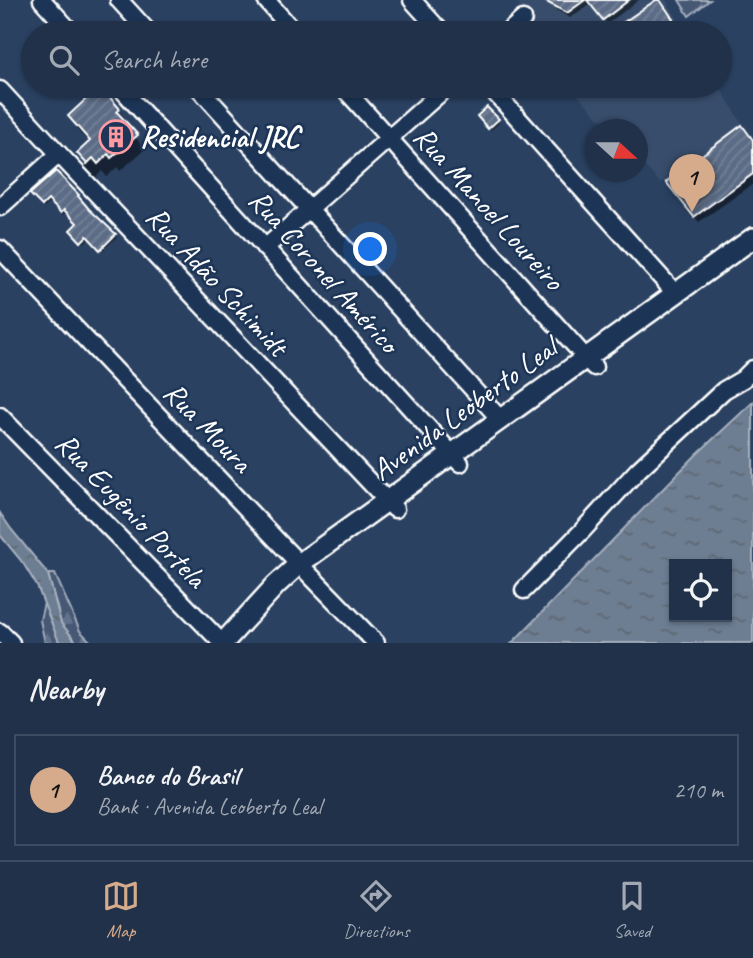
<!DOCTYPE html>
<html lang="en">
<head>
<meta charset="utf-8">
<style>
  body { margin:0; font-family:Caveat,sans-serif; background:#283950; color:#f1f3f6 }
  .controls { position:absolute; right:21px; bottom:21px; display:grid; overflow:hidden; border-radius:0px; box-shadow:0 2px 5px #0004 }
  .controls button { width:63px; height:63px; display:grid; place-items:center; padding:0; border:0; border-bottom:2px solid #3d4c61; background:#203149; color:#f1f3f6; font:35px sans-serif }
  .compass { position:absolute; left:585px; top:119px; width:63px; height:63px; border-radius:50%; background:#203149; box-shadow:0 2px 5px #0004; rotate:111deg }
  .you { position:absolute; left:371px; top:250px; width:24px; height:24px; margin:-18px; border:5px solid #fff; border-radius:50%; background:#1a73e8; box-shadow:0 0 0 10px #1a73e833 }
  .badge { display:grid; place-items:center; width:46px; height:46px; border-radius:50%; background:#d6ab8b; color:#111; font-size:23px; font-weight:700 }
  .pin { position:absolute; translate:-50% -58px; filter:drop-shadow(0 2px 4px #0008) }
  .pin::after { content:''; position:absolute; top:37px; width:24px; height:21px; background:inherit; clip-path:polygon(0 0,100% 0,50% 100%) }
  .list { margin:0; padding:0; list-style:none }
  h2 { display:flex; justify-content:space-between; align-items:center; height:91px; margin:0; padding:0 28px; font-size:30px }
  h2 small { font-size:23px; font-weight:400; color:#a2a9b4 }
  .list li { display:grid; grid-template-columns:46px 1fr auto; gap:21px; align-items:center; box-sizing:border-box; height:112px; margin:0 14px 14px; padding:0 14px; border:2px solid #3d4c61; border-radius:0px }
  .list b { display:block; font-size:26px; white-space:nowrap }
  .list p { margin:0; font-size:23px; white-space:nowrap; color:#a2a9b4 }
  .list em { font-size:23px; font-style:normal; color:#a2a9b4 }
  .icon { flex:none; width:38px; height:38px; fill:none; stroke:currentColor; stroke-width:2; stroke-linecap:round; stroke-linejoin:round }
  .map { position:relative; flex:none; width:753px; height:643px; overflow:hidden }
  .search { position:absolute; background:#203149; box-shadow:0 2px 5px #0004; left:21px; right:21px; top:21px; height:77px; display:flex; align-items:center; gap:18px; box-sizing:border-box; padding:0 24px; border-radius:38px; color:#a2a9b4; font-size:26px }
  .sheet { height:217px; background:#203149 }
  nav { display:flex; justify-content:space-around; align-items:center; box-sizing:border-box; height:98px; border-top:2px solid #3d4c61; background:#203149; font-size:19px; color:#a2a9b4 }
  nav a { display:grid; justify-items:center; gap:4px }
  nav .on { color:#d6ab8b }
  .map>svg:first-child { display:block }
  .built { fill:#394e6c }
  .forest { fill:url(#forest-firs); stroke:#a2acba; stroke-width:2 }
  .water { fill:url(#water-ripples); stroke:#a7b1be; stroke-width:2; fill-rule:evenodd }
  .shadow { fill:#0007 }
  .building { fill:url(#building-hatch); stroke:#fff; stroke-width:2 }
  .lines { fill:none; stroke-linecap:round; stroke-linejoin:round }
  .minor-casing { stroke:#fff; stroke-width:21 }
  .major-casing { stroke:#fff; stroke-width:24 }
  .minor { stroke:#1d3557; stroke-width:16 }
  .major { stroke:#1d3557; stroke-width:19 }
  .labels { text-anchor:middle; stroke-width:5; stroke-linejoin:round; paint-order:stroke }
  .poi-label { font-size:30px; font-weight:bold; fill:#fff; stroke:#1d3557; text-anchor:start }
  .street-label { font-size:30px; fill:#fff; stroke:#1d3557 }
</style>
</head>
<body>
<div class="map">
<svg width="753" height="643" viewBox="0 0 753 643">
  <defs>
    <pattern id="forest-firs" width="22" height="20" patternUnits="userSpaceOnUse" patternTransform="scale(1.75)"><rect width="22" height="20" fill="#465975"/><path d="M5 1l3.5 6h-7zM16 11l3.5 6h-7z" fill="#62728a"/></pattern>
    <pattern id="water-ripples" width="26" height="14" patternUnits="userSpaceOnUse" patternTransform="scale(1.75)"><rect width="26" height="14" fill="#6d7d92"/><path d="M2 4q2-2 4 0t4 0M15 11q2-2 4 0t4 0" fill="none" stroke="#5e6772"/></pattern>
    <pattern id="building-hatch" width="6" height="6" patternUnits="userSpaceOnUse" patternTransform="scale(1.75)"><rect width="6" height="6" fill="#5b6c86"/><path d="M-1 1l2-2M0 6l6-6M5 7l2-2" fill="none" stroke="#748298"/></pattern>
  </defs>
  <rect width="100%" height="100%" fill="#2a4161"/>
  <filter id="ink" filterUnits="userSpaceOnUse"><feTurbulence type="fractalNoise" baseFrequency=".0143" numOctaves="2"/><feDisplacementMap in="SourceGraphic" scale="14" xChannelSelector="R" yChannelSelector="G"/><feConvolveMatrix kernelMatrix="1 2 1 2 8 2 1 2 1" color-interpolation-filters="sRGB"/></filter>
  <g filter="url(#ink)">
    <g class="built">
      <path d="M518,0H666L686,33H527Z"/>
      <path d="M569,86H719L743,125L660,183L638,159V130L610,129Z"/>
    </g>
    <g class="forest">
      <path d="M679,0H710L689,16Z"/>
      <path d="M48,574H55L80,631L92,643H77L61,623Z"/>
      <path d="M44,603L60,643H45L40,620Z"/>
    </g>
    <g class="water">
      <path d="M753,402V643H512L697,454ZM674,564H727V617H674Z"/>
      <path d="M0,513L11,529L48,574L61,623L77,643L59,642L37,586L23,563L0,535Z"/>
    </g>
    <g class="shadow">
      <path d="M550,0H639L607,24L591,3L570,18L556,10Z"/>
      <path d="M671,20L675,26L666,33H615L614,31Z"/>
      <path d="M119,110L144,150L120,171L117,167L107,177L102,171L96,177L87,168L79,153L90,143L78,131L70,116Z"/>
      <path d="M481,119L497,120L499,123L491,130Z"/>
      <path d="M753,143V184L699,222L672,189Z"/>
      <path d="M32,195L79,199L117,237L102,251L89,238L84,243L74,233L79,224L66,211L63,215L50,202L44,208Z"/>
    </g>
    <g class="building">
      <path d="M543,0H585L567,13Z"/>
      <path d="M587,0H629L603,20Z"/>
      <path d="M656,0H660L673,19L653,33H608Z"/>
      <path d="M100,86L120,109L117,112L138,135L111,158L108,154L98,164L93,158L87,164L77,153L90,141L68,116Z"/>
      <path d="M487,107L499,119L488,129L477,116Z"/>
      <path d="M742,125L753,140V174L694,217L666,182Z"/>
      <path d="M56,171L79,195L78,196L89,209L116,234L100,250L87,236L81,242L70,230L77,223L64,210L61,213L48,200L42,206L30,194Z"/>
    </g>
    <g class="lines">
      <defs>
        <g id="minor">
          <path d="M42,0L72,33"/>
          <path d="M119,0L149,33"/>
          <path d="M266,0L295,33"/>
          <path d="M412,0L442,33"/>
          <path d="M507,33L523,19"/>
          <path d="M119,86L460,463"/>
          <path d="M197,86L501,420"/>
          <path d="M342,86L594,367"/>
          <path d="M489,86L676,294"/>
          <path d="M0,90L59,154L395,509"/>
          <path d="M0,207L59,154"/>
          <path d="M265,248L448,86"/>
          <path d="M0,249L306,571L376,643"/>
          <path d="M0,416L222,643"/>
          <path d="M524,590L582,531L638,470L724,390L743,379L753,369"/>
          <path d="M0,632L11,643"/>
        </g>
        <path id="major" d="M223,643L276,585L299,564L753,238"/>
      </defs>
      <use href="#minor" class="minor-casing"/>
      <use href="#major" class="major-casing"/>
      <use href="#minor" class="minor"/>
      <use href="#major" class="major"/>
    </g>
  </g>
  <defs>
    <symbol id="building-ring" viewBox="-11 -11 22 22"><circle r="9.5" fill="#1d3557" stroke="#ff9aa2" stroke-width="1.5"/><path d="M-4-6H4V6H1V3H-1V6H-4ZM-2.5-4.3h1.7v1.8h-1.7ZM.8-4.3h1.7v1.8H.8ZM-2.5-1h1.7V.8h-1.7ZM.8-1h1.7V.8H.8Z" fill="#ff9aa2"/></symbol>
  </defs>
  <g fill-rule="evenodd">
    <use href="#building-ring" x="97" y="118" width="38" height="38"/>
  </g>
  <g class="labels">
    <g class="poi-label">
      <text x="140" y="147">Residencial JRC</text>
    </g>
    <g class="street-label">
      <text transform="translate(489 208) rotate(48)" y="10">Rua Manoel Loureiro</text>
      <text transform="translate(324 271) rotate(48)" y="10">Rua Coronel Américo</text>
      <text transform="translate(217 281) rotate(47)" y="10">Rua Adão Schimidt</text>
      <text transform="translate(464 409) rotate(-36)" y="10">Avenida Leoberto Leal</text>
      <text transform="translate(208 427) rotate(46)" y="10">Rua Moura</text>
      <text transform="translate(131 510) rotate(46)" y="10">Rua Eugênio Portela</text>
    </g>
  </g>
</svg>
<div class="controls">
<button><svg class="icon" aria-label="locate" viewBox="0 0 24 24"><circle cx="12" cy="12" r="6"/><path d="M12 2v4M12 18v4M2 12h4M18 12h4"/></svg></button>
</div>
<svg class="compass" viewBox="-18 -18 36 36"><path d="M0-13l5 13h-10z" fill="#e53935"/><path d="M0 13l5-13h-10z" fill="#a2a9b4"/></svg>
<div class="you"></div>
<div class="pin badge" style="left:692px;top:212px">1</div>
<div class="search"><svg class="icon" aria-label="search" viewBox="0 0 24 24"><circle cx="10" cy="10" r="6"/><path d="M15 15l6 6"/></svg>Search here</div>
</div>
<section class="sheet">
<h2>Nearby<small></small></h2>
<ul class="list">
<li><span class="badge">1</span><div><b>Banco do Brasil</b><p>Bank · Avenida Leoberto Leal</p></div><em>210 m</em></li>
</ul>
</section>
<nav>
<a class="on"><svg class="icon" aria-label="map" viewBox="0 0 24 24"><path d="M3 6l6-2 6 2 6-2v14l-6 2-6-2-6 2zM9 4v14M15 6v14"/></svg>Map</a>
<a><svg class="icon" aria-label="directions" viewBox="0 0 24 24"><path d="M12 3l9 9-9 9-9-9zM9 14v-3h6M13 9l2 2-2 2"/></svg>Directions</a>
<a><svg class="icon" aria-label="saved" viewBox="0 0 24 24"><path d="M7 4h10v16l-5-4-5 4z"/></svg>Saved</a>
</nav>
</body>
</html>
